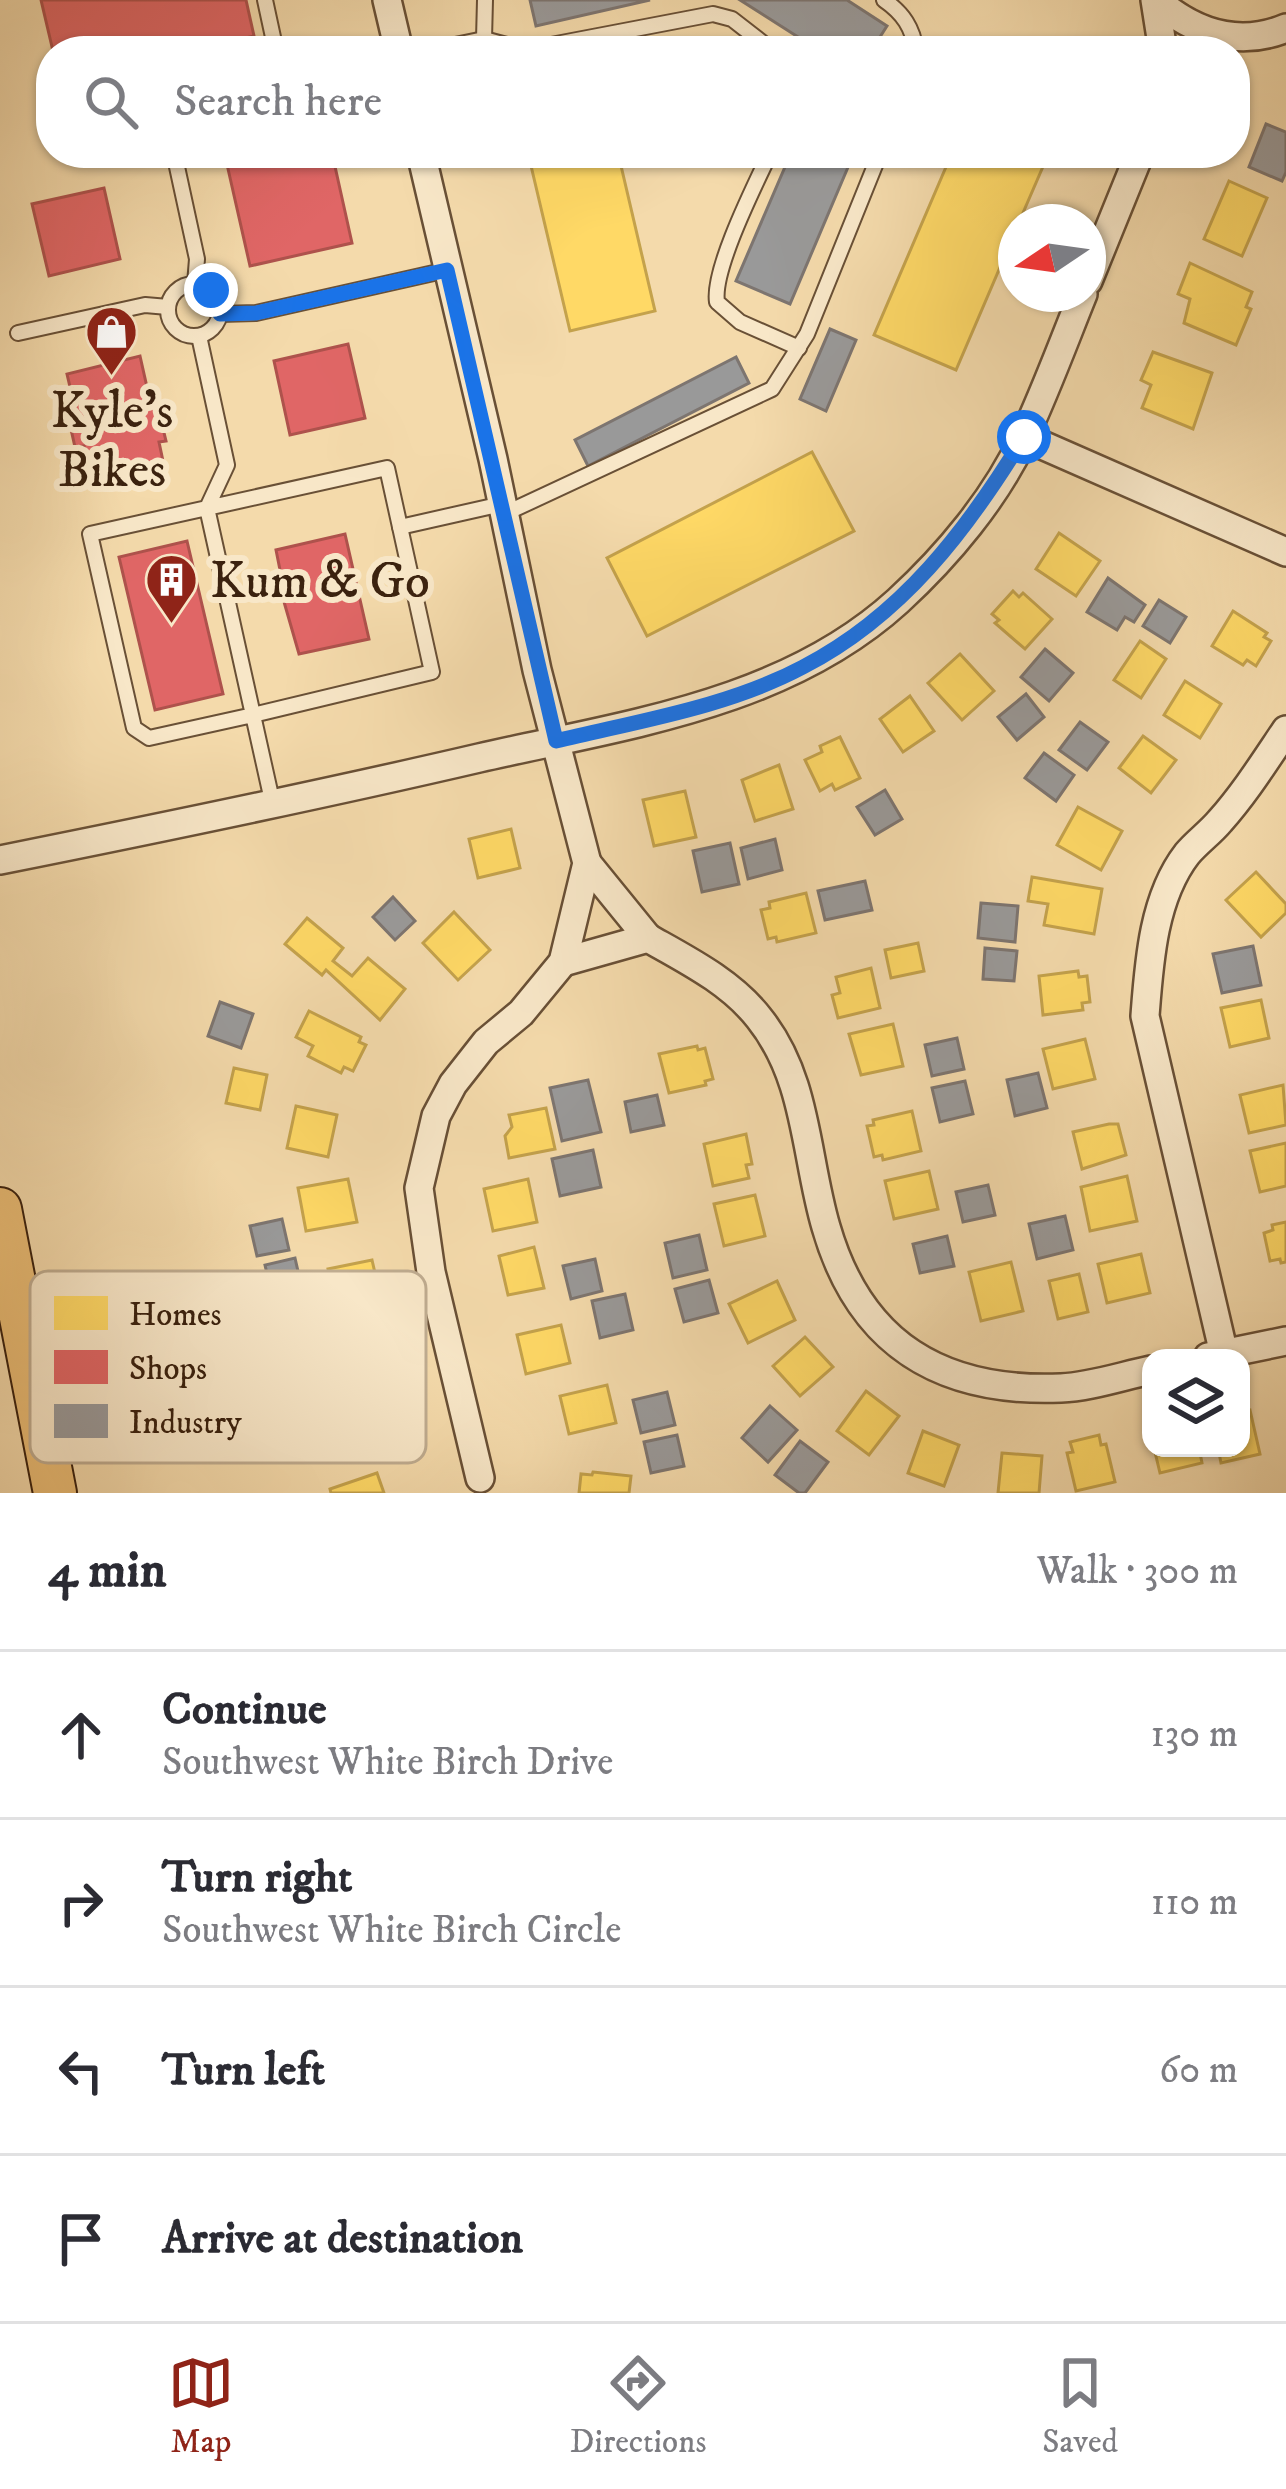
<!DOCTYPE html>
<html lang="en">
<head>
<meta charset="utf-8">
<style>
  body { margin:0; font-family:"IM FELL DW Pica",serif; background:#f7f7f7; color:#2b2b33 }
  .controls { position:absolute; right:36px; bottom:36px; display:grid; overflow:hidden; border-radius:24px; box-shadow:0 3px 9px #0004 }
  .controls button { width:108px; height:108px; display:grid; place-items:center; padding:0; border:0; border-bottom:3px solid #e1e1e2; background:#fff; color:#2b2b33; font:60px sans-serif }
  .compass { position:absolute; left:998px; top:204px; width:108px; height:108px; border-radius:50%; background:#fff; box-shadow:0 3px 9px #0004; rotate:257deg }
  .stop { position:absolute; width:36px; height:36px; margin:-27px; border:9px solid #1a73e8; border-radius:50%; background:#fff }
  .stop.end { background:#1a73e8; border-color:#fff; box-shadow:0 3px 12px #0008 }
  .list { margin:0; padding:0; list-style:none }
  h2 { display:flex; justify-content:space-between; align-items:center; height:156px; margin:0; padding:0 48px; font-size:51px }
  h2 small { font-size:39px; font-weight:400; color:#7c7c81 }
  .list li { display:grid; grid-template-columns:78px 1fr auto; gap:36px; align-items:center; box-sizing:border-box; height:168px; padding:0 48px; border-top:3px solid #e1e1e2 }
  .list b { display:block; font-size:45px; white-space:nowrap }
  .list p { margin:0; font-size:39px; white-space:nowrap; color:#7c7c81 }
  .list em { font-size:39px; font-style:normal; color:#7c7c81 }
  .icon { flex:none; width:66px; height:66px; fill:none; stroke:currentColor; stroke-width:2; stroke-linecap:round; stroke-linejoin:round }
  .map { position:relative; flex:none; width:1286px; height:1493px; overflow:hidden }
  .search { position:absolute; background:#fff; box-shadow:0 3px 9px #0004; left:36px; right:36px; top:36px; height:132px; display:flex; align-items:center; gap:30px; box-sizing:border-box; padding:0 42px; border-radius:48px; color:#7c7c81; font-size:45px }
  .sheet { height:828px; background:#fff }
  nav { display:flex; justify-content:space-around; align-items:center; box-sizing:border-box; height:168px; border-top:3px solid #e1e1e2; background:#fff; font-size:33px; color:#7c7c81 }
  nav a { display:grid; justify-items:center; gap:6px }
  nav .on { color:#8f2418 }
  .map>svg:first-child { display:block }
  .homes { fill:#ffd966; stroke:#c4a24c; stroke-width:3 }
  .shops { fill:#e06666; stroke:#ae524c; stroke-width:3 }
  .industry { fill:#999; stroke:#7d7570; stroke-width:3 }
  .lines { fill:none; stroke-linecap:round; stroke-linejoin:round }
  .lane-casing { stroke:#695036; stroke-width:18 }
  .street-casing { stroke:#695036; stroke-width:32 }
  .primary-casing { stroke:#3b220f; stroke-width:46 }
  .lane { stroke:#f8e7c8; stroke-width:14 }
  .street { stroke:#f8e7c8; stroke-width:27 }
  .primary { stroke:#eabd76; stroke-width:42 }
  .route { stroke:#1a73e8; stroke-width:15 }
  .labels { text-anchor:middle; stroke-width:12; stroke-linejoin:round; paint-order:stroke }
  .poi-label { font-size:51px; fill:#3b220f; stroke:#f8e7c8 }
  .key { fill:#f8e7c8; stroke:#bfac90; stroke-width:3 }
  .key-label { font-size:33px; fill:#3b220f }
</style>
</head>
<body>
<div class="map">
<svg width="1286" height="1493" viewBox="0 0 1286 1493">
  <rect width="100%" height="100%" fill="#f4daab"/>
  <filter id="stains"><feTurbulence type="fractalNoise" baseFrequency=".00167" numOctaves="4"/><feColorMatrix values="0 0 0 0 .2 0 0 0 0 .09 0 0 0 0 .02 0 0 0 .5 -.17"/></filter>
  <radialGradient id="worn" r=".72"><stop offset=".6" stop-color="#630" stop-opacity="0"/><stop offset="1" stop-color="#630" stop-opacity=".3"/></radialGradient>
  <g class="homes">
    <path d="M528,153H618L655,311L570,331Z"/>
    <path d="M952,153L1048,155L1019,222H1016V230L956,370L874,335Z"/>
    <path d="M1229,181L1267,198L1242,256L1204,239Z"/>
    <path d="M1190,263L1252,292L1246,307L1251,309L1236,345L1184,323L1190,299L1178,294Z"/>
    <path d="M1153,352L1212,373L1193,429L1142,408L1151,385L1141,380Z"/>
    <path d="M812,452L854,531L647,636L607,558Z"/>
    <path d="M1059,533L1100,561L1076,596L1036,569Z"/>
    <path d="M1013,591L1019,597L1023,593L1052,619L1025,649L995,623L999,620L992,614Z"/>
    <path d="M1233,611L1267,633L1264,637L1271,641L1256,666L1247,660L1243,665L1212,646Z"/>
    <path d="M1140,641L1166,659L1141,698L1114,680Z"/>
    <path d="M960,654L994,691L962,720L928,683Z"/>
    <path d="M1185,681L1221,704L1200,738L1164,715Z"/>
    <path d="M910,696L934,731L903,752L880,719Z"/>
    <path d="M1143,736L1176,760L1151,793L1119,768Z"/>
    <path d="M840,737L860,778L835,790L832,784L820,791L805,760L822,752L820,746Z"/>
    <path d="M779,765L793,809L755,821L742,780Z"/>
    <path d="M685,791L696,837L654,846L643,800Z"/>
    <path d="M1078,807L1122,831L1101,870L1057,845Z"/>
    <path d="M511,829L520,868L478,878L469,839Z"/>
    <path d="M1256,872L1286,904V913L1261,937L1226,900Z"/>
    <path d="M1032,877L1102,889L1094,934L1044,925L1048,904L1028,901Z"/>
    <path d="M806,893L816,933L777,942L776,937L768,939L761,910L770,908L769,902Z"/>
    <path d="M454,912L490,950L458,980L423,943Z"/>
    <path d="M307,918L343,948L333,961L352,976L368,958L405,989L380,1020L326,970L322,975L285,944Z"/>
    <path d="M918,943L924,971L891,978L885,950Z"/>
    <path d="M871,968L880,1008L838,1018L832,995L840,993L836,977Z"/>
    <path d="M1078,971L1079,977L1087,976L1090,1002L1082,1003L1083,1010L1043,1015L1039,976Z"/>
    <path d="M1261,1000L1269,1038L1230,1047L1221,1008Z"/>
    <path d="M309,1011L361,1037L359,1042L366,1045L353,1071L344,1067L341,1073L308,1056L313,1046L296,1037Z"/>
    <path d="M893,1024L903,1066L861,1075L849,1034Z"/>
    <path d="M1085,1039L1095,1079L1053,1089L1043,1049Z"/>
    <path d="M697,1046L698,1050L705,1048L713,1079L705,1081L706,1085L669,1093L659,1054Z"/>
    <path d="M234,1068L267,1075L260,1110L226,1103Z"/>
    <path d="M1283,1085L1286,1125L1249,1133L1240,1095Z"/>
    <path d="M296,1106L337,1115L328,1157L287,1148Z"/>
    <path d="M546,1108L555,1149L509,1158L505,1136L512,1127L509,1115Z"/>
    <path d="M912,1111L921,1151L883,1160L882,1155L874,1157L867,1126L874,1125L873,1120Z"/>
    <path d="M1109,1124H1118L1126,1155L1082,1169L1073,1132Z"/>
    <path d="M746,1134L752,1164L746,1165L749,1178L713,1186L704,1144Z"/>
    <path d="M1286,1143V1186L1260,1192L1250,1151Z"/>
    <path d="M929,1171L938,1209L894,1219L885,1181Z"/>
    <path d="M1127,1176L1137,1221L1090,1231L1081,1187Z"/>
    <path d="M348,1179L357,1222L306,1231L298,1188Z"/>
    <path d="M528,1179L537,1222L493,1231L484,1189Z"/>
    <path d="M755,1195L765,1236L724,1246L714,1204Z"/>
    <path d="M1286,1222V1262L1281,1263L1280,1259L1270,1261L1264,1233L1273,1230L1272,1225Z"/>
    <path d="M534,1247L544,1288L508,1295L499,1256Z"/>
    <path d="M1141,1254L1150,1293L1107,1303L1098,1264Z"/>
    <path d="M372,1260L381,1299L336,1308L328,1269Z"/>
    <path d="M1011,1262L1023,1311L981,1321L969,1272Z"/>
    <path d="M1079,1274L1088,1312L1058,1319L1049,1281Z"/>
    <path d="M777,1281L795,1320L748,1343L729,1304Z"/>
    <path d="M561,1325L570,1363L526,1374L517,1335Z"/>
    <path d="M805,1337L833,1367L800,1396L773,1366Z"/>
    <path d="M607,1385L616,1423L569,1434L560,1396Z"/>
    <path d="M866,1391L899,1416L869,1455L837,1431Z"/>
    <path d="M1250,1410L1260,1454L1221,1463L1218,1448H1241V1412Z"/>
    <path d="M923,1431L959,1445L944,1486L908,1473Z"/>
    <path d="M1099,1435L1101,1445L1106,1444L1115,1482L1076,1491L1067,1453L1073,1452L1070,1442Z"/>
    <path d="M1154,1448H1199L1202,1463L1160,1473Z"/>
    <path d="M1002,1453L1042,1456L1039,1493H998Z"/>
    <path d="M593,1472L631,1476L629,1493H579L581,1474L592,1475Z"/>
    <path d="M377,1473L384,1493H331L330,1489Z"/>
  </g>
  <g class="shops">
    <path d="M41,0H246L254,36L191,51H53Z"/>
    <path d="M257,153H332L352,243L250,266L226,160Z"/>
    <path d="M104,188L120,259L49,276L32,204Z"/>
    <path d="M348,344L365,418L290,435L274,361Z"/>
    <path d="M140,356L149,396H155L166,441L159,442L163,461L90,478L84,446L75,447L66,407L74,404L67,374Z"/>
    <path d="M345,534L369,639L299,654L278,581L282,580L276,550Z"/>
    <path d="M187,541L223,694L155,710L119,557Z"/>
  </g>
  <g class="industry">
    <path d="M530,0H650L536,26Z"/>
    <path d="M740,0H847L887,26L871,51H820Z"/>
    <path d="M1266,124L1286,132V172L1282,181L1249,167Z"/>
    <path d="M791,153H854L790,304L736,281Z"/>
    <path d="M830,329L856,340L826,411L800,399Z"/>
    <path d="M736,357L749,383L588,466L575,440Z"/>
    <path d="M1108,578L1145,605L1134,622L1125,617L1117,630L1087,612Z"/>
    <path d="M1159,600L1186,617L1170,643L1143,626Z"/>
    <path d="M1045,649L1073,673L1049,701L1021,677Z"/>
    <path d="M1026,694L1044,717L1017,740L998,717Z"/>
    <path d="M1080,722L1108,742L1087,770L1059,750Z"/>
    <path d="M1044,753L1074,775L1056,801L1025,778Z"/>
    <path d="M885,790L902,819L875,835L857,807Z"/>
    <path d="M775,839L782,870L748,879L741,848Z"/>
    <path d="M730,843L739,884L702,892L693,851Z"/>
    <path d="M865,881L872,910L825,920L818,891Z"/>
    <path d="M393,897L415,921L395,940L373,917Z"/>
    <path d="M981,903L1018,906L1015,942L978,938Z"/>
    <path d="M1253,946L1261,985L1222,993L1213,954Z"/>
    <path d="M985,948L1017,951L1014,981L983,979Z"/>
    <path d="M220,1002L253,1014L241,1048L208,1036Z"/>
    <path d="M957,1038L964,1069L932,1076L925,1045Z"/>
    <path d="M1038,1073L1047,1108L1015,1116L1007,1080Z"/>
    <path d="M588,1080L601,1132L562,1141L550,1088Z"/>
    <path d="M965,1081L973,1114L940,1122L932,1088Z"/>
    <path d="M657,1095L664,1125L631,1132L625,1102Z"/>
    <path d="M593,1150L601,1187L560,1196L552,1159Z"/>
    <path d="M988,1185L995,1215L963,1222L956,1192Z"/>
    <path d="M1065,1216L1073,1250L1037,1259L1029,1224Z"/>
    <path d="M282,1219L289,1250L257,1256L250,1226Z"/>
    <path d="M699,1235L707,1270L673,1278L665,1243Z"/>
    <path d="M947,1236L954,1266L920,1273L913,1244Z"/>
    <path d="M295,1258L302,1289L272,1295L265,1265Z"/>
    <path d="M595,1259L602,1291L571,1299L563,1266Z"/>
    <path d="M709,1280L718,1313L684,1322L675,1289Z"/>
    <path d="M625,1294L633,1330L600,1338L592,1301Z"/>
    <path d="M667,1392L675,1425L641,1433L633,1400Z"/>
    <path d="M770,1406L797,1430L768,1462L742,1438Z"/>
    <path d="M677,1435L684,1466L651,1473L644,1442Z"/>
    <path d="M800,1441L828,1462L805,1493H799L775,1475Z"/>
  </g>
  <g class="lines">
    <defs>
      <g id="lane">
        <path d="M265,0L276,51"/>
        <path d="M884,0C903,13 913,28 916,51"/>
        <path d="M484,39L518,48L551,45L713,14L732,19L773,51"/>
        <path d="M426,51L484,39L485,0"/>
        <path d="M174,153L197,259L195,284"/>
        <path d="M770,153C755,185 712,270 717,302L740,322L799,348"/>
        <circle cx="194" cy="310" r="26"/>
        <path d="M220,314L256,313L447,270"/>
        <path d="M18,333L145,305L168,307"/>
        <path d="M199,336L227,465L207,508L253,715L432,672L387,468L90,534L134,728L149,738L253,715L273,805"/>
        <path d="M504,514L772,389L807,334L880,153"/>
        <path d="M400,527L502,504"/>
      </g>
      <g id="street">
        <path d="M387,0L399,51"/>
        <path d="M1155,0L1163,51"/>
        <path d="M1156,0C1193,32 1238,48 1286,28"/>
        <path d="M421,153L493,459L537,670L587,863L563,962L521,1013L486,1042L453,1084L436,1116L419,1188L431,1272L480,1478"/>
        <path d="M1088,281L1140,153"/>
        <path d="M1024,437L1286,552"/>
        <path d="M0,860C160,828 320,795 479,758C623,725 784,705 898,601C947,556 996,498 1024,437C1046,390 1064,341 1083,294"/>
        <path d="M587,863L648,938"/>
        <path d="M563,962L648,938C687,960 731,982 759,1018C808,1079 805,1156 826,1227C860,1345 942,1393 1061,1388C1090,1387 1122,1376 1151,1370"/>
        <path d="M1224,1354L1145,1016C1149,963 1153,898 1187,854C1197,842 1210,833 1220,821C1245,793 1265,761 1286,730"/>
        <path d="M1208,1357L1286,1341"/>
      </g>
      <path id="primary" d="M0,1209L55,1493"/>
    </defs>
    <use href="#lane" class="lane-casing"/>
    <use href="#street" class="street-casing"/>
    <use href="#primary" class="primary-casing"/>
    <use href="#lane" class="lane"/>
    <use href="#street" class="street"/>
    <use href="#primary" class="primary"/>
  </g>
  <g class="lines">
    <path class="route" d="M211,290L220,305V314L256,313L447,270L556,741C638,721 728,707 803,667C902,616 967,530 1024,437"/>
  </g>
  <defs>
    <symbol id="shop-pin" viewBox="-11 -11 22 30"><path d="M0 17L-7.5 6A9.5 9.5 0 1 1 7.5 6Z" fill="#8f2418" stroke="#f8e7c8"/><path d="M-5-2.5h2.3a2.7 3.5 0 0 1 5.4 0H5L5.5 6h-11ZM-1.5-2.5h3a1.5 2.3 0 0 0-3 0Z" fill="#fff"/></symbol>
    <symbol id="building-pin" viewBox="-11 -11 22 30"><path d="M0 17L-7.5 6A9.5 9.5 0 1 1 7.5 6Z" fill="#8f2418" stroke="#f8e7c8"/><path d="M-4-6H4V6H1V3H-1V6H-4ZM-2.5-4.3h1.7v1.8h-1.7ZM.8-4.3h1.7v1.8H.8ZM-2.5-1h1.7V.8h-1.7ZM.8-1h1.7V.8H.8Z" fill="#fff"/></symbol>
  </defs>
  <g fill-rule="evenodd">
    <use href="#shop-pin" x="82" y="302" width="59" height="81"/>
    <use href="#building-pin" x="142" y="550" width="59" height="81"/>
  </g>
  <g class="labels">
    <g class="poi-label">
      <text x="112" y="427">Kyle's<tspan x="112" dy="59">Bikes</tspan></text>
      <text x="210" y="597" text-anchor="start">Kum &amp; Go</text>
    </g>
  </g>
  <rect x="30" y="1271" width="396" height="192" rx="18" class="key"/>
  <rect x="54" y="1296" width="54" height="34" fill="#ffd966"/>
  <rect x="54" y="1350" width="54" height="34" fill="#e06666"/>
  <rect x="54" y="1404" width="54" height="34" fill="#999"/>
  <g class="key-label">
    <text x="129" y="1325">Homes</text>
    <text x="129" y="1379">Shops</text>
    <text x="129" y="1433">Industry</text>
  </g>
  <rect width="100%" height="100%" filter="url(#stains)"/>
  <rect width="100%" height="100%" fill="url(#worn)"/>
</svg>
<div class="controls">
<button><svg class="icon" aria-label="layers" viewBox="0 0 24 24"><path d="M12 4l9 5-9 5-9-5zM3 14l9 5 9-5"/></svg></button>
</div>
<svg class="compass" viewBox="-18 -18 36 36"><path d="M0-13l5 13h-10z" fill="#e53935"/><path d="M0 13l5-13h-10z" fill="#7c7c81"/></svg>
<div class="stop" style="left:1024px;top:437px"></div>
<div class="stop end" style="left:211px;top:290px"></div>
<div class="search"><svg class="icon" aria-label="search" viewBox="0 0 24 24"><circle cx="10" cy="10" r="6"/><path d="M15 15l6 6"/></svg>Search here</div>
</div>
<section class="sheet">
<h2>4 min<small>Walk · 300 m</small></h2>
<ul class="list">
<li><svg class="icon" aria-label="ahead" viewBox="0 0 24 24"><path d="M12 20V5M6 11l6-6 6 6"/></svg><div><b>Continue</b><p>Southwest White Birch Drive</p></div><em>130 m</em></li>
<li><svg class="icon" aria-label="right" viewBox="0 0 24 24"><path d="M7 20v-9h11M14 6l5 5-5 5"/></svg><div><b>Turn right</b><p>Southwest White Birch Circle</p></div><em>110 m</em></li>
<li><svg class="icon" aria-label="left" viewBox="0 0 24 24"><path d="M17 20v-9H6M10 6l-5 5 5 5"/></svg><div><b>Turn left</b></div><em>60 m</em></li>
<li><svg class="icon" aria-label="arrive" viewBox="0 0 24 24"><path d="M6 21V4h12l-3 4 3 4H6"/></svg><div><b>Arrive at destination</b></div></li>
</ul>
</section>
<nav>
<a class="on"><svg class="icon" aria-label="map" viewBox="0 0 24 24"><path d="M3 6l6-2 6 2 6-2v14l-6 2-6-2-6 2zM9 4v14M15 6v14"/></svg>Map</a>
<a><svg class="icon" aria-label="directions" viewBox="0 0 24 24"><path d="M12 3l9 9-9 9-9-9zM9 14v-3h6M13 9l2 2-2 2"/></svg>Directions</a>
<a><svg class="icon" aria-label="saved" viewBox="0 0 24 24"><path d="M7 4h10v16l-5-4-5 4z"/></svg>Saved</a>
</nav>
</body>
</html>
